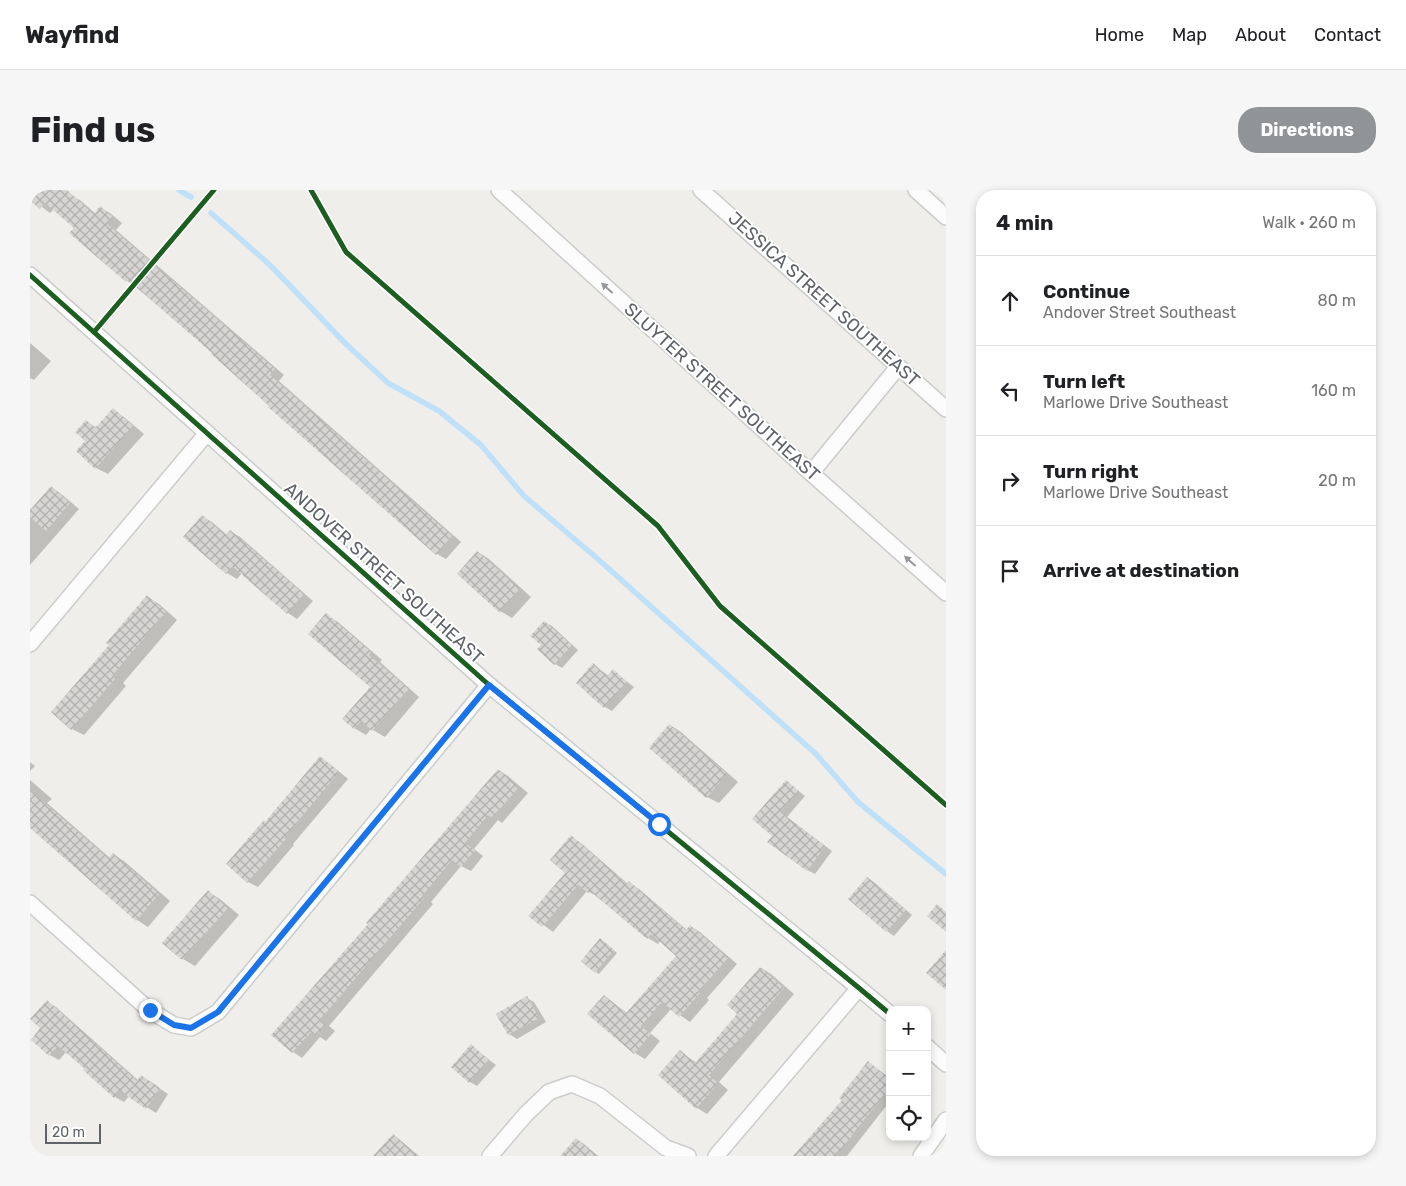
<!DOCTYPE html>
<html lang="en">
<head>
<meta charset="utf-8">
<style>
  body { margin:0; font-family:Rubik,sans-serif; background:#f6f6f6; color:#202124 }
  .controls { position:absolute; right:15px; bottom:15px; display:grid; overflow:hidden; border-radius:10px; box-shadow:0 2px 8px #0003 }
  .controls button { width:45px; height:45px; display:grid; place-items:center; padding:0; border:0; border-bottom:1px solid #e0e0e0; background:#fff; color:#202124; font:25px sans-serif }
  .scale { position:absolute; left:15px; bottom:12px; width:56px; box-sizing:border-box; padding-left:5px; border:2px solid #5f6368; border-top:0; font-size:14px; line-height:18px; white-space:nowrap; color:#5f6368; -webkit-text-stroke:4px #fff; paint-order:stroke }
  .stop { position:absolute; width:15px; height:15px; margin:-11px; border:4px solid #1a73e8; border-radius:50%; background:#fff }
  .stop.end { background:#1a73e8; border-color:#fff; box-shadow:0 1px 5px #0008 }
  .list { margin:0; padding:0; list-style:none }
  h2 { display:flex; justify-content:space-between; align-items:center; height:65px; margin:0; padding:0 20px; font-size:21px }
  h2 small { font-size:16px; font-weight:400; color:#757577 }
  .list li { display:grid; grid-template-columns:32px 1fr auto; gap:15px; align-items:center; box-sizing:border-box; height:90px; padding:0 20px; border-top:1px solid #e0e0e0 }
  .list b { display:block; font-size:19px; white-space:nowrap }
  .list p { margin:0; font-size:16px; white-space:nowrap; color:#757577 }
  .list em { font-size:16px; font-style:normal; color:#757577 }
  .icon { flex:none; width:28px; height:28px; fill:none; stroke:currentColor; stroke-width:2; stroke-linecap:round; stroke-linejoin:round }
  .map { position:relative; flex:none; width:916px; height:966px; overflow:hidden; border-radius:20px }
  header { display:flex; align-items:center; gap:30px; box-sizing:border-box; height:70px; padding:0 25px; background:#fff; border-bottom:1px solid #e0e0e0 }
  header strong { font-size:24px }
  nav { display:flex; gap:28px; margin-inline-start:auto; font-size:18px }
  .intro { display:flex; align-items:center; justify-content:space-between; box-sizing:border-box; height:120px; padding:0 30px }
  h1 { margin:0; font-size:35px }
  .button { padding:12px 22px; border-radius:20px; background:#919496; color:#fff; font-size:18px; font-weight:700 }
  main { display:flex; gap:30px; padding:0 30px }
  aside { flex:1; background:#fff; border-radius:20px; box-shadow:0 2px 8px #0003 }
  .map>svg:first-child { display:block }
  .shadow { fill:#0003 }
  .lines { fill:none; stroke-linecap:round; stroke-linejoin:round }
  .stream { stroke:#bfe0f9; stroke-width:5.5 }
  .building { fill:url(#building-cross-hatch) }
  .street-casing { stroke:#cbcccc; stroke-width:18 }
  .street { stroke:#fdfcfc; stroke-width:15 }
  .cycleway-casing { stroke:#fff; stroke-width:8 }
  .cycleway { stroke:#1b5e20; stroke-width:5 }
  .oneway { fill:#96999c }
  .route { stroke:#1a73e8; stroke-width:6 }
  .labels { text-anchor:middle; stroke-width:4; stroke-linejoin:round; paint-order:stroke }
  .street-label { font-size:18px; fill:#5f6368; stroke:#fff }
</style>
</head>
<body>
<header>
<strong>Wayfind</strong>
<nav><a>Home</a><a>Map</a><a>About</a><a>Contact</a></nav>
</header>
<div class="intro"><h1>Find us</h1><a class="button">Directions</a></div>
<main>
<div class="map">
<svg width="916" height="966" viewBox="0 0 916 966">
  <defs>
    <pattern id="building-cross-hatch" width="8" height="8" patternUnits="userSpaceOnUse" patternTransform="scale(1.25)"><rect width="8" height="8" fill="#d6d5d3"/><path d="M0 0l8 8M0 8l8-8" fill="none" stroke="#b1b0af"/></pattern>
  </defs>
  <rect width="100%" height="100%" fill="#efeeea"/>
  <g class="shadow">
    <path d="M0,0H28L50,10L66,24L71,18L80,23L92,33L86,40L254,185L249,191L431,352L416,369L407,364L184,163L106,96L97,91L46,38L24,19L20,23L0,8Z"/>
    <path d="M0,153L21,171L4,190L0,188Z"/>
    <path d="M83,220L94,227L114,244L78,284L66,278L56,231L67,238Z"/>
    <path d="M21,297L30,303L49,319L0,375V322Z"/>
    <path d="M172,326L182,332L197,345L200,341L210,347L283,411L267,429L258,423L212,383L207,389L197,383L155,347Z"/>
    <path d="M448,362L459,369L501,407L482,428L470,421L428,384Z"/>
    <path d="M117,407L129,414L147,430L93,493L96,496L54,545L42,539L80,455Z"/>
    <path d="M296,425L308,432L352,470L350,472L389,507L355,547L341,539L336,545L324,538L341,497Z"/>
    <path d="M514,432L522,436L548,460L532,478L525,474L512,455Z"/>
    <path d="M563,475L579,486L583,481L604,497L582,521L575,517L547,493Z"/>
    <path d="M640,535L651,542L708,592L689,613L677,607L620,557Z"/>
    <path d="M290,568L300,574L318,589L263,654L264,655L228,697L218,692L236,633Z"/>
    <path d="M0,572L5,576L0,581Z"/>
    <path d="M468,580L478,586L498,603L472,633L468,630L444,659L453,666L441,681L431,676L401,712L403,714L299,836L305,841L296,851L290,847L272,868L263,862L242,845L339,734Z"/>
    <path d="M0,590L22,609L17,613L80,668L83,665L94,671L140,711L118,737L107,730L0,635Z"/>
    <path d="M756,591L775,606L757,627L802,661L785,684L777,680L744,646Z"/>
    <path d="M541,647L551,653L598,694L609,699L657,740L660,736L670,742L707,774L677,808L679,810L660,832L641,819L620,843L630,851L615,869L605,863L574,806L597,823L648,766L630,751L628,754L618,748L569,707L557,701L523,742L500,725L536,682Z"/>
    <path d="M838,688L845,693L882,725L864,746L857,741L819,709Z"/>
    <path d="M178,702L190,709L209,725L165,776L153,769L134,753Z"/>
    <path d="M574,752L587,763L569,784L566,782Z"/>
    <path d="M731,778L741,784L764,804L689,892L698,900L677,924L667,918L630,885L650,862L667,873L709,824Z"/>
    <path d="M497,808L504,812L516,832L487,849L479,844L468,824Z"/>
    <path d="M17,812L26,817L109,891L120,892L138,904L126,923L99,906L94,912L85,907L37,861L29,870L20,865L12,838Z"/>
    <path d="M441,856L466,875L447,896L440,892Z"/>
    <path d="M839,873L860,888V911L817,966H777Z"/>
    <path d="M363,945L370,950L389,966H347Z"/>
    <path d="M546,949L554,954L568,966H532Z"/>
  </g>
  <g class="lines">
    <g class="stream">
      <path d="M149,0L161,7"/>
      <path d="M181,23L240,75L315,153L358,193L409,221L451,255L494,306L569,370L786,564L828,612L916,684"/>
    </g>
  </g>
  <g class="building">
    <path d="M0,0H37L64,24L70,16L83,27L77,34L245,179L240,185L422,346L406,365L238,217L239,216L181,164L182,163L98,90L96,92L39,43L44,38L15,13L10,19L0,10Z"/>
    <path d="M83,218L103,236L65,279L46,261L55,251L45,242L56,230L65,238Z"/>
    <path d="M21,296L40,313L16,341L0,327V320Z"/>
    <path d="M172,325L196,345L200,340L274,404L257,424L203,377L196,384L153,347Z"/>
    <path d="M447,361L490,399L469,422L427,384Z"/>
    <path d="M117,405L136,422L82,486L85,489L41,540L21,522L79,455L76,453Z"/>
    <path d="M296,423L341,462L339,465L379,499L342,541L331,531L324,539L312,529L340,497L278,444Z"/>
    <path d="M514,431L542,455L524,475L507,459L511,455L500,446Z"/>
    <path d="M563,473L577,486L583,479L597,492L574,518L546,493Z"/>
    <path d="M639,534L697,584L676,608L619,558Z"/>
    <path d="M290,566L309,582L254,648L256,649L217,693L196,674L234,630L235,632Z"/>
    <path d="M468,579L489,597L462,628L458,625L435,653L445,660L431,677L422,670L392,706L394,708L290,830L296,835L286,846L281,842L262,863L241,845L338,734L336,733Z"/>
    <path d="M756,590L769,601L750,622L795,656L777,681L737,652L742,646L722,629Z"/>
    <path d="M0,600L78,668L83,663L129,704L106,731L0,638Z"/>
    <path d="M541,645L597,694L599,691L656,740L660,735L698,768L668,802L670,803L649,827L632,812L611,836L621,844L604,864L557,824L574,805L596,823L646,766L621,744L617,749L560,701L558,703L548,695L512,737L498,726L535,683L520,670Z"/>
    <path d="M837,687L876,720L856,742L818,709Z"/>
    <path d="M178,700L198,718L152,770L132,753Z"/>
    <path d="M907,714L916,722V742L897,726Z"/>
    <path d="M570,748L584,760L565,783L551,771Z"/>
    <path d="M916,760V800L896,783Z"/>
    <path d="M730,777L754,798L679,885L688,893L666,919L628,885L650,860L665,873L707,824L697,815Z"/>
    <path d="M497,806L509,828L478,845L466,824Z"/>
    <path d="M17,810L107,891L111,885L130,898L116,919L90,901L84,908L53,880L55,879L28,856L19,866L1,850L10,838L0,829Z"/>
    <path d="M441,854L459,870L439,893L421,877Z"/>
    <path d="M838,871L860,889V898L821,946L822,947L806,966H763L812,910L809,908Z"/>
    <path d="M363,944L388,966H343Z"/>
    <path d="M546,948L567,966H530Z"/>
  </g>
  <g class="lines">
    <defs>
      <g id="street">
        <path d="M469,0L781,283L916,403"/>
        <path d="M671,0L916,219"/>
        <path d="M886,0L916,27"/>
        <path d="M0,85L459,495L829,798L860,824"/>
        <path d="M781,283L868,177"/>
        <path d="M0,454L177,243"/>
        <path d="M0,713L119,820L144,835L161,838L188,822L459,495"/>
        <path d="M897,857L916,874"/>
        <path d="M460,966L496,924L519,902L542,894L570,906L636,958L658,966"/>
        <path d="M686,966L829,798"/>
        <path d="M891,966L916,930"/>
      </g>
    </defs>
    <use href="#street" class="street-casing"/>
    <use href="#street" class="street"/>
    <defs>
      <g id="cycleway">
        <path d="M281,0L316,62L628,336L690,416L916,615"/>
        <path d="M0,85L459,495L829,798L860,824"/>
        <path d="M64,142L184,0"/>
      </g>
    </defs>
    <use href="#cycleway" class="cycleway-casing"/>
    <use href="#cycleway" class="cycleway"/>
  </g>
  <defs><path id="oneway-solid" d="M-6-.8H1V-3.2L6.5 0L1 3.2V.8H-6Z" transform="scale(1.25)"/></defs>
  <g class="oneway">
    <use href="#oneway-solid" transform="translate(577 98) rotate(-138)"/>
    <use href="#oneway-solid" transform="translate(880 371) rotate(-138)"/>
  </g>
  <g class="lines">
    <path class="route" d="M120,820L144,835L161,838L188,822L459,495L629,634"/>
  </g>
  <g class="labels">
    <g class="street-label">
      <text transform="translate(794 109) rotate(42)" y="6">JESSICA STREET SOUTHEAST</text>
      <text transform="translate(692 202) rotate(42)" y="6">SLUYTER STREET SOUTHEAST</text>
      <text transform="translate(354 383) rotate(42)" y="6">ANDOVER STREET SOUTHEAST</text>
    </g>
  </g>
</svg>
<div class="controls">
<button>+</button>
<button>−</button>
<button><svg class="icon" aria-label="locate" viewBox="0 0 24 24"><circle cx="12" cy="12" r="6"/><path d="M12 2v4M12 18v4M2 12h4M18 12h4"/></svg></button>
</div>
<div class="scale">20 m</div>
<div class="stop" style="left:629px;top:634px"></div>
<div class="stop end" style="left:120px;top:820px"></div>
</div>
<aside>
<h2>4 min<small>Walk · 260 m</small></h2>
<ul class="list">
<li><svg class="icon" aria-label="ahead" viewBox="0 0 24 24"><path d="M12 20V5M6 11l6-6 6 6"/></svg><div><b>Continue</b><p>Andover Street Southeast</p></div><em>80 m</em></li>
<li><svg class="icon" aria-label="left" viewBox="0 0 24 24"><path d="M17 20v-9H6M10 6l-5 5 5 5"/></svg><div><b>Turn left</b><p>Marlowe Drive Southeast</p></div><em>160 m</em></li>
<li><svg class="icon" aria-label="right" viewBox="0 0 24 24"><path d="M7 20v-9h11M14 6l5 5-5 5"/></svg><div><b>Turn right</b><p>Marlowe Drive Southeast</p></div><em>20 m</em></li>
<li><svg class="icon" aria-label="arrive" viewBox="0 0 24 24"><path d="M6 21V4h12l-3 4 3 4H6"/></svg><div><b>Arrive at destination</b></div></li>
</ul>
</aside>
</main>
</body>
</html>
